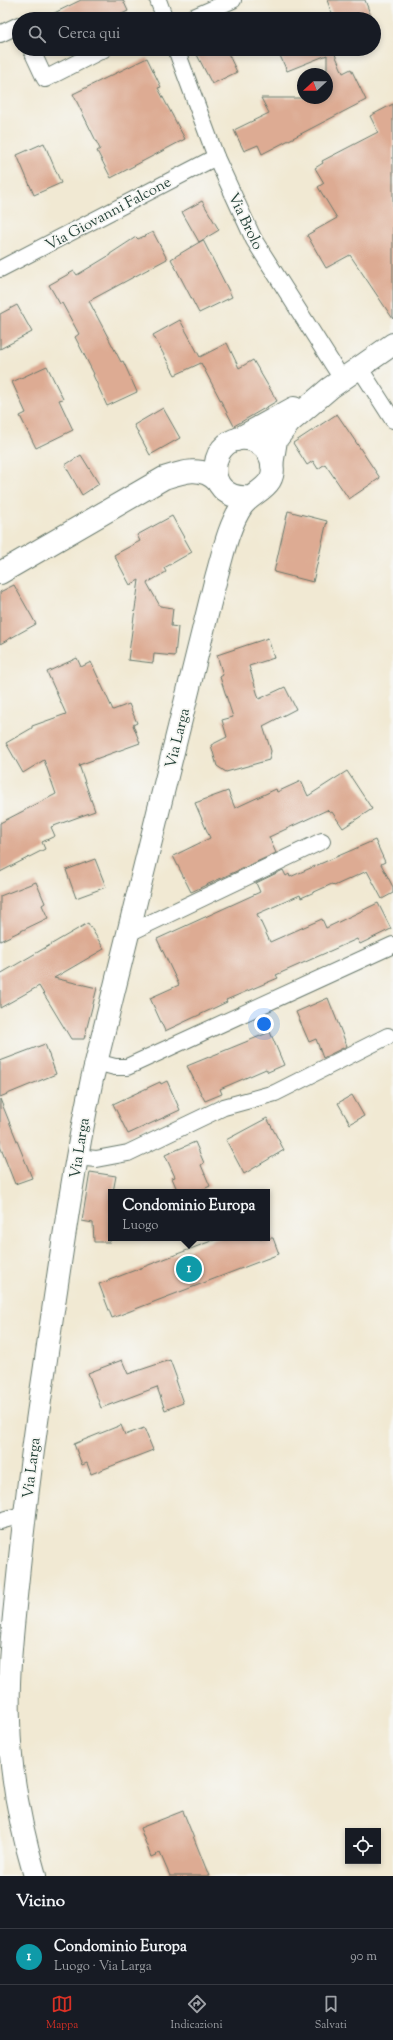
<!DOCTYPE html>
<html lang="it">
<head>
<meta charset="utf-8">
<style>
  body { margin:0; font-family:"Sorts Mill Goudy",serif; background:#242831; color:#f1f3f6 }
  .controls { position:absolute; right:12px; bottom:12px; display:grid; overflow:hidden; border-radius:0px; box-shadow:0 2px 6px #0003 }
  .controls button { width:36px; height:36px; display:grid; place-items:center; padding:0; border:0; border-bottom:1px solid #363941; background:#171b24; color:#f1f3f6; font:20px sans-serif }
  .compass { position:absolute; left:297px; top:68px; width:36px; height:36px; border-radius:50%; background:#171b24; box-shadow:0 2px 6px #0003; rotate:249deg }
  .you { position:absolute; left:264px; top:1024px; width:14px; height:14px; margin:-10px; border:3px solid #fff; border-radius:50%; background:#1a73e8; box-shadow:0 0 0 6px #1a73e833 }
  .badge { display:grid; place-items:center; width:26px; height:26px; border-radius:50%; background:#d93025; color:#fff; font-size:13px; font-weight:700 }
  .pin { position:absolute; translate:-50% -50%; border:2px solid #fff; box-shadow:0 1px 4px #0006 }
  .popup { position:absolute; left:108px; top:1189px; width:162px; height:52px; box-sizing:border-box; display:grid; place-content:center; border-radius:0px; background:#171b24; filter:drop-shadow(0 1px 3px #0005); font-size:13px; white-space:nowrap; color:#9ea1a6 }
  .popup b { font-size:15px; color:#f1f3f6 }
  .popup::after { content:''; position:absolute; left:50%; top:100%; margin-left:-8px; border:8px solid transparent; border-top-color:#171b24 }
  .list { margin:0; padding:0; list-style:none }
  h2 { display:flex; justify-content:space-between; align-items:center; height:52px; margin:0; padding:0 16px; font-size:17px }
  h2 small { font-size:13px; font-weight:400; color:#9ea1a6 }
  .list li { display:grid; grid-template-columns:26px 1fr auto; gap:12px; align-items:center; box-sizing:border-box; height:56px; padding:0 16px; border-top:1px solid #363941 }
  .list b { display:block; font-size:15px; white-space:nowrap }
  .list p { margin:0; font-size:13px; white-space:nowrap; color:#9ea1a6 }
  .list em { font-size:13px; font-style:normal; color:#9ea1a6 }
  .icon { flex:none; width:22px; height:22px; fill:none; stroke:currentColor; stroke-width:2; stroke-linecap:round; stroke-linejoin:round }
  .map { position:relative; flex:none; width:393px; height:1876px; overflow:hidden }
  .search { position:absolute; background:#171b24; box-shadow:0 2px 6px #0003; left:12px; right:12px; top:12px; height:44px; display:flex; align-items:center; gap:10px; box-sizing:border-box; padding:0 14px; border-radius:22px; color:#9ea1a6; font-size:15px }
  .sheet { height:108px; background:#171b24 }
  nav { display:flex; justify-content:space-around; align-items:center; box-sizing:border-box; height:56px; border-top:1px solid #363941; background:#171b24; font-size:11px; color:#9ea1a6 }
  nav a { display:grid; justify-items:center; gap:2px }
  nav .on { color:#d93025 }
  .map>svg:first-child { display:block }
  .building { fill:#ddab93 }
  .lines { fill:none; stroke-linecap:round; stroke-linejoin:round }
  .street-casing { stroke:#68796c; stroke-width:18 }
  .secondary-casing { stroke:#68796c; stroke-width:24 }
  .street { stroke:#fff; stroke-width:16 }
  .secondary { stroke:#fff; stroke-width:22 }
  .labels { text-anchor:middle; stroke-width:3.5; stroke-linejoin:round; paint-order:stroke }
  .street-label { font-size:15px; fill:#1f3d34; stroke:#f6f6f2 }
</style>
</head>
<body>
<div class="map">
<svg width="393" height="1876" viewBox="0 0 393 1876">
  <rect width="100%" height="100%" fill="#f6f6f2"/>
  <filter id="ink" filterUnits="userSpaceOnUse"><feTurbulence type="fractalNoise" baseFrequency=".025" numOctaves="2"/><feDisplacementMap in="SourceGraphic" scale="8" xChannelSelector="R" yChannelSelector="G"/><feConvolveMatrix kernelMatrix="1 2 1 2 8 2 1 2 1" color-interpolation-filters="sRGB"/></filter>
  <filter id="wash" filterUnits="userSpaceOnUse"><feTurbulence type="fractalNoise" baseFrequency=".012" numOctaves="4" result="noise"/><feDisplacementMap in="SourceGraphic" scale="16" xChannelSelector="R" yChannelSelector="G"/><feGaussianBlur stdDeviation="0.9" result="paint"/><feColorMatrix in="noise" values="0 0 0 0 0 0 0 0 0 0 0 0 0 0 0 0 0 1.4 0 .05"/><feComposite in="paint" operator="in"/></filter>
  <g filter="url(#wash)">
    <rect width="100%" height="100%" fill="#f1e9d3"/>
    <g id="blocks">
      <g class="building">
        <path d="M81,0H123L128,11L112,19H42Z"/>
        <path d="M327,0H365L372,19H334Z"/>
        <path d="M194,49H226L237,72L212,84Z"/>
        <path d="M277,49H339L334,52L343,73L351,69L366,100L262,154L258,145L244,151L234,130L269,113L261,98H327V55L287,71Z"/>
        <path d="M147,58L161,87L158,88L185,139L111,178L97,151L100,149L73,94Z"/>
        <path d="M393,104V319L350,255L326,268L307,235L337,218L318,187L324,183L315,168L323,163L322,161L378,132L370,116Z"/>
        <path d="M44,143L61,183L34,195L17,155Z"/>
        <path d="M202,201L219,230L199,242L182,212Z"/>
        <path d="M153,232L167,259L89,301L121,362L123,361L137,392L107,406L93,375L94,374L75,337L79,334L62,303L60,304L49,285L74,271L77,275L110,255V254L136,237L138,239Z"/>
        <path d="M203,240L232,297L199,313L171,259Z"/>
        <path d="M17,305L32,332L0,349V314Z"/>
        <path d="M180,320L200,357L227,343L239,368L253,360L277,401L234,426L201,363L175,375L153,335Z"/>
        <path d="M47,366L63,399L59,400L73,430L36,448L20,416L26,413L12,382Z"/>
        <path d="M163,408L180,438L150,455L134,425Z"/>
        <path d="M337,414L380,478L349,499L325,464L318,469L313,461L307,465L293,443Z"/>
        <path d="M81,455L99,484L82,495L65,465Z"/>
        <path d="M288,511L327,521L313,582L274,572Z"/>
        <path d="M172,516L192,552L164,568L166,572L147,583L160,606L173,608L171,626L178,627L175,656L154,654L153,663L128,660L139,580L130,585L114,555L140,541L137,535Z"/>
        <path d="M14,585L36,624L0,644V592Z"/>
        <path d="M268,638L274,658L249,666L259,699L285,687L296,709L263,726L271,751L269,760L226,772L217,766L211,745L227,737L222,720L233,717L220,677L223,675L217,655Z"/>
        <path d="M77,658L81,667L91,662L113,710L129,704L137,723L133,725L140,743L79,765L95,811L51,827L55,836L42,842L45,849L0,872V823L56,794L44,760L23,773L6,743L32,728V726L66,714L47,672Z"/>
        <path d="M347,771L372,809L343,828L332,812L330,813L327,810L269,837L276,853L191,892L173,856L210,838L195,803L228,791L235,808L276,789L277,792L301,781L308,796Z"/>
        <path d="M375,840L385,862L381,864L393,887V893L382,899L367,871L334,886L332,884L301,898L300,895L257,914L270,942L322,919L326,928L378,903L391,929L360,944L357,939L276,975L278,978L226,1000L227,1002L165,1031L150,998L179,985L157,939L260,892L256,883L283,870L286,876L289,874L290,877Z"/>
        <path d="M95,859L106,887L76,898L66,870Z"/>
        <path d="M36,882L45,903L42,905L48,918L0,941V896Z"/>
        <path d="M88,923L104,949L54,978L97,988L84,1039H71L39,986L0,1008V974Z"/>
        <path d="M328,998L347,1046L323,1058L316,1039L309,1042L296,1012Z"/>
        <path d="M270,1032L284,1065L268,1072L266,1069L220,1089L222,1094L205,1101L187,1066Z"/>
        <path d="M45,1044L56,1074L0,1097V1061Z"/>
        <path d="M167,1081L180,1110L128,1134L113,1104L160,1082L161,1084Z"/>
        <path d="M352,1095L364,1116L350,1124L338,1103Z"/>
        <path d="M0,1099L32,1178L15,1184L0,1146Z"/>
        <path d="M267,1118L284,1150L244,1174L226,1140Z"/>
        <path d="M195,1142L204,1163L201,1165L210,1186L198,1192H178L172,1178L175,1177L165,1155Z"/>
        <path d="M90,1172L116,1176L113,1192H111L110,1242H94L93,1223L82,1221Z"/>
        <path d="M219,1238H273L279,1254L112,1318L99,1284Z"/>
        <path d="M122,1360L128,1374L170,1360L177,1379L175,1380L183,1403L165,1410L157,1387L101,1408L88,1373Z"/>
        <path d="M121,1425L125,1435L144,1428L153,1450L91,1474L87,1463L82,1465L74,1444Z"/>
        <path d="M183,1811L209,1876H170L160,1853L151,1857L140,1828Z"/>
      </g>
    </g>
  </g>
  <g filter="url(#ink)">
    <use href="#blocks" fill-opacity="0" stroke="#68796c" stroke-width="1"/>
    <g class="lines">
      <defs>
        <g id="street">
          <path d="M158,0L165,19"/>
          <path d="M189,19L233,0"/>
          <path d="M0,34L19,25"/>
          <path d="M31,49L45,79L104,49"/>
          <path d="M176,49L216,157L254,240L342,379"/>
          <path d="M0,269L216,157"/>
          <path d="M359,367L393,420"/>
          <path d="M127,934L322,841"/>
          <path d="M96,1062L115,1067H127L393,945"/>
          <path d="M77,1157L96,1159L128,1153L224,1107L275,1093L388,1036"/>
          <path d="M0,1521L25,1514"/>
        </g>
        <g id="secondary">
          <path d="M236,440L294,408"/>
          <path d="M272,465L276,440L290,422L330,388L393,344"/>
          <path d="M0,573L164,478C182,472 202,465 217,481"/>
          <path d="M35,1876C20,1825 10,1774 9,1721C7,1670 14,1618 19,1567C26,1500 35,1433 45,1366C59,1270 72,1174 92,1079L216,578C223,554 228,527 242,506C254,490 280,487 271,459C268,450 260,443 252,440C209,428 198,502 250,497"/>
        </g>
      </defs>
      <use href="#street" class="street-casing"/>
      <use href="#secondary" class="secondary-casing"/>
      <use href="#street" class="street"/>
      <use href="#secondary" class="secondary"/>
    </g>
  </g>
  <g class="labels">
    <g class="street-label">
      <text transform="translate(108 213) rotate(-28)" y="5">Via Giovanni Falcone</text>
      <text transform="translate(246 221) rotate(64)" y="5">Via Brolo</text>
      <text transform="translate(177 738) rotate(-76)" y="5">Via Larga</text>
      <text transform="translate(79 1148) rotate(-81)" y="5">Via Larga</text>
      <text transform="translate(31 1468) rotate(-83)" y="5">Via Larga</text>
    </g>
  </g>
</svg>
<div class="controls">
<button><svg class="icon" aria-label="locate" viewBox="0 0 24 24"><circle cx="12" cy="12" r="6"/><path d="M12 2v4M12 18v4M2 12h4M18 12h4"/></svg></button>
</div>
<svg class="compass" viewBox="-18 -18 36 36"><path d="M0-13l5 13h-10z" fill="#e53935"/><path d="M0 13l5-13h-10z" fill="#9ea1a6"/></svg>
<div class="you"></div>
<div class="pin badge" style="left:189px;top:1269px;background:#0f9aa8">1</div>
<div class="popup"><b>Condominio Europa</b>Luogo</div>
<div class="search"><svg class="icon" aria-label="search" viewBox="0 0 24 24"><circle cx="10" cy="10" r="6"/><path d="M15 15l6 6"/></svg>Cerca qui</div>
</div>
<section class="sheet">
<h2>Vicino<small></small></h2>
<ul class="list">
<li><span class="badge" style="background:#0f9aa8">1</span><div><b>Condominio Europa</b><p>Luogo · Via Larga</p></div><em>90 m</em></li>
</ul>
</section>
<nav>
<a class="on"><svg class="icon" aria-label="map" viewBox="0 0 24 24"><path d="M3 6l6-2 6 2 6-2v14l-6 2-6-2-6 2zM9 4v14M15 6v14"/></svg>Mappa</a>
<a><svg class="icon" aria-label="directions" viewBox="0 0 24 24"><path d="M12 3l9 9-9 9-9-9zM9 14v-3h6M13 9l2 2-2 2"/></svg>Indicazioni</a>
<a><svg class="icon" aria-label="saved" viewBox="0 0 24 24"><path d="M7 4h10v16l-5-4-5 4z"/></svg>Salvati</a>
</nav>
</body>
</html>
